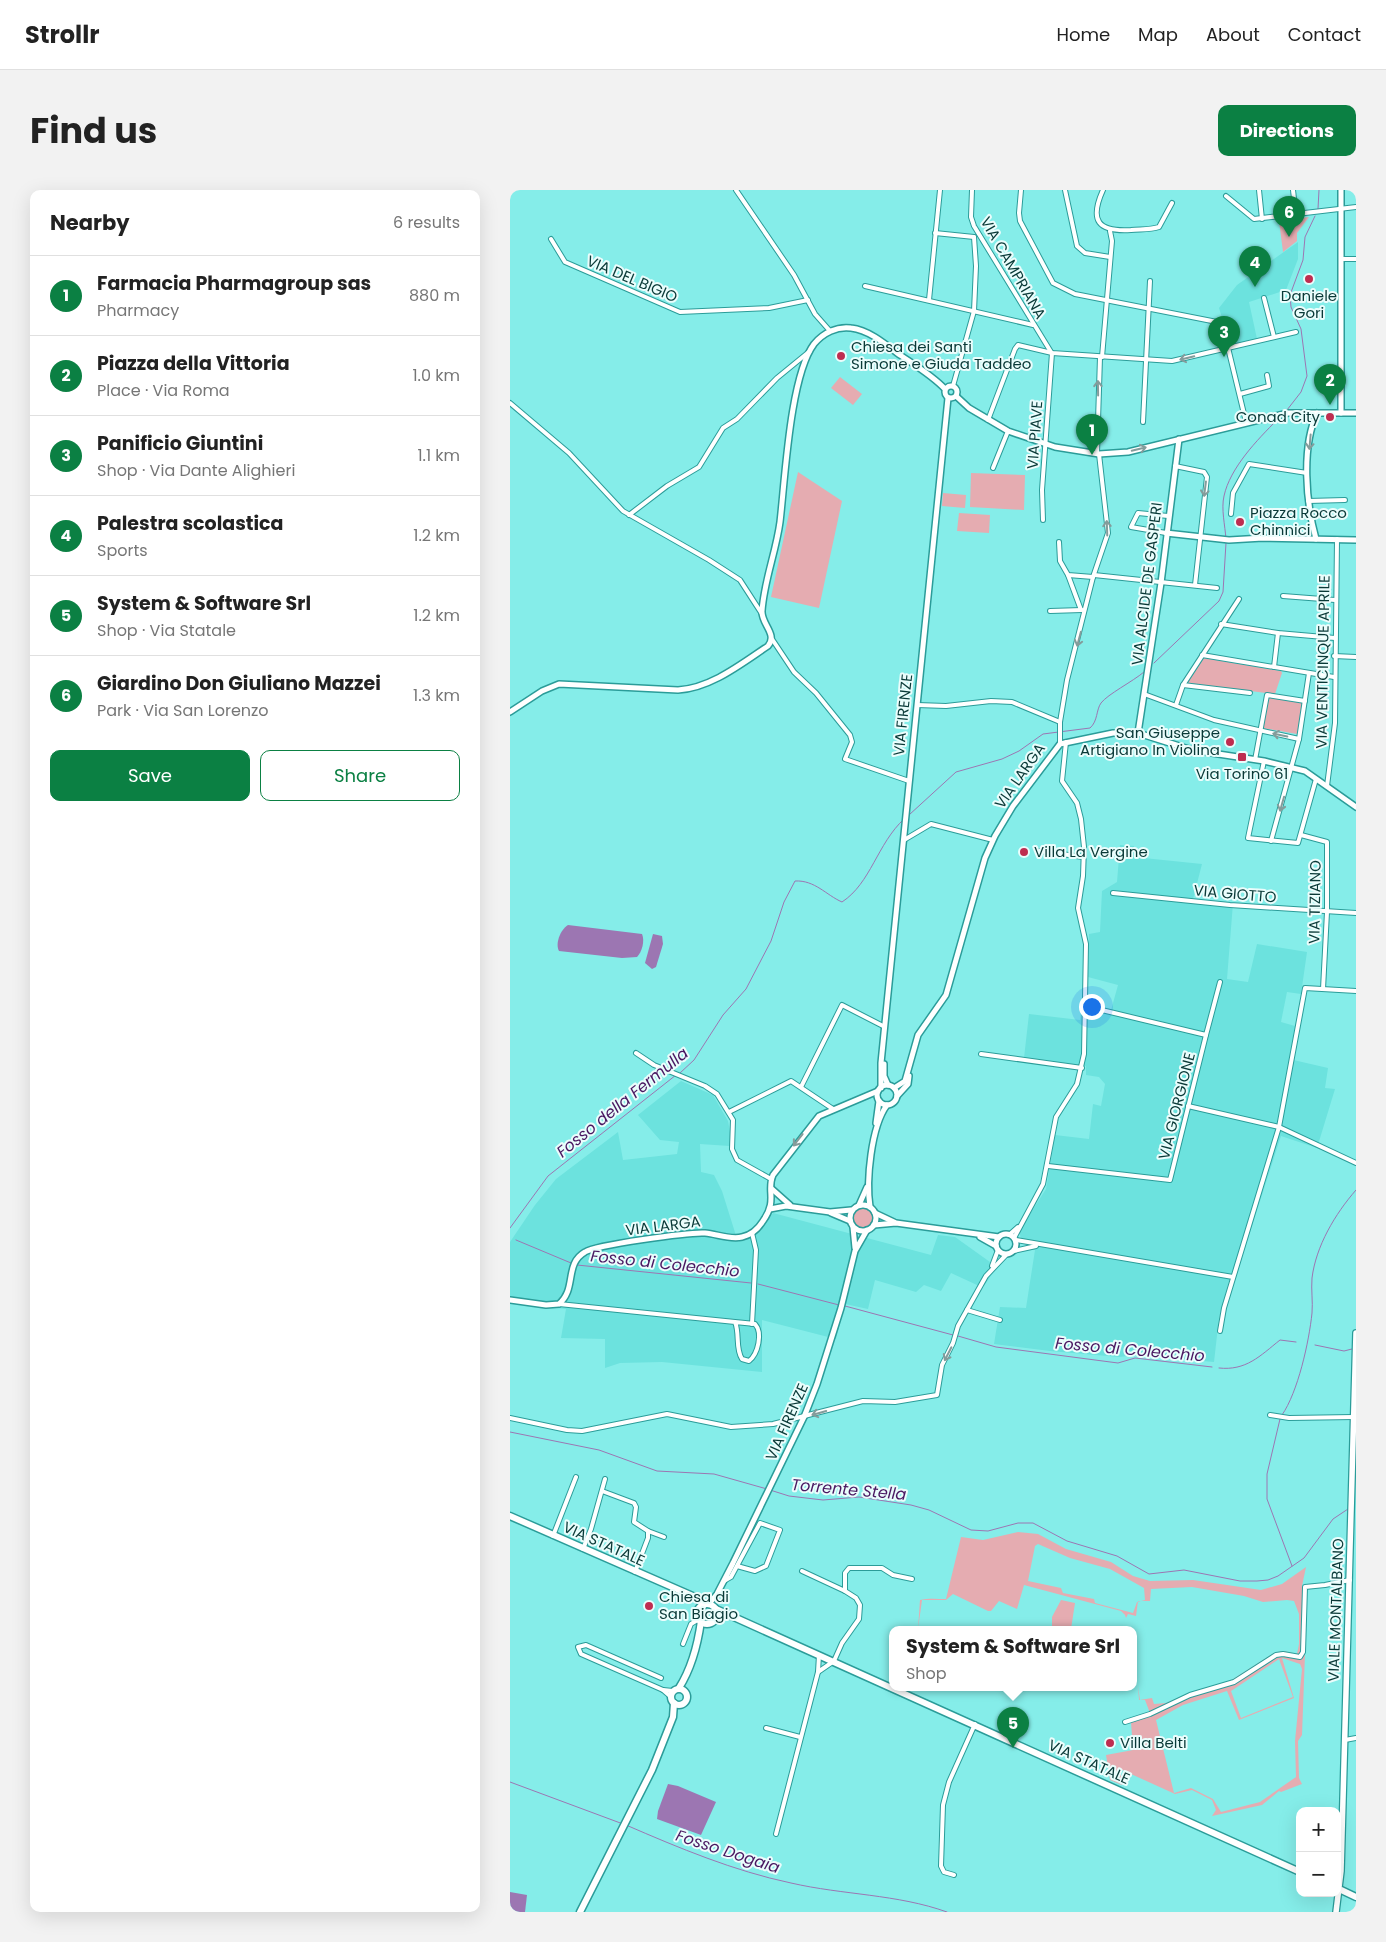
<!DOCTYPE html>
<html lang="en">
<head>
<meta charset="utf-8">
<style>
  body { margin:0; font-family:Poppins,sans-serif; background:#f2f2f2; color:#222 }
  .controls { position:absolute; right:15px; bottom:15px; display:grid; overflow:hidden; border-radius:10px; box-shadow:0 5px 20px #0002 }
  .controls button { width:45px; height:45px; display:grid; place-items:center; padding:0; border:0; border-bottom:1px solid #e0e0e0; background:#fff; color:#222; font:25px sans-serif }
  .you { position:absolute; left:581px; top:816px; width:18px; height:18px; margin:-12px; border:4px solid #fff; border-radius:50%; background:#1a73e8; box-shadow:0 0 0 8px #1a73e833 }
  .badge { display:grid; place-items:center; width:32px; height:32px; border-radius:50%; background:#0b8043; color:#fff; font-size:16px; font-weight:700 }
  .pin { position:absolute; translate:-50% -41px; filter:drop-shadow(0 1px 2px #0008) }
  .pin::after { content:''; position:absolute; top:26px; width:18px; height:15px; background:inherit; clip-path:polygon(0 0,100% 0,50% 100%) }
  .popup { position:absolute; left:379px; top:1436px; width:248px; height:65px; box-sizing:border-box; display:grid; place-content:center; border-radius:10px; background:#fff; filter:drop-shadow(0 1px 4px #0005); font-size:16px; white-space:nowrap; color:#767676 }
  .popup b { font-size:19px; color:#222 }
  .popup::after { content:''; position:absolute; left:50%; top:100%; margin-left:-10px; border:10px solid transparent; border-top-color:#fff }
  .list { margin:0; padding:0; list-style:none }
  h2 { display:flex; justify-content:space-between; align-items:center; height:65px; margin:0; padding:0 20px; font-size:21px }
  h2 small { font-size:16px; font-weight:400; color:#767676 }
  .list li { display:grid; grid-template-columns:32px 1fr auto; gap:15px; align-items:center; box-sizing:border-box; height:80px; padding:0 20px; border-top:1px solid #e0e0e0 }
  .list b { display:block; font-size:19px; white-space:nowrap }
  .list p { margin:0; font-size:16px; white-space:nowrap; color:#767676 }
  .list em { font-size:16px; font-style:normal; color:#767676 }
  .actions { display:flex; gap:10px; padding:15px 20px }
  .actions a { flex:1; padding:11px 0; border:1px solid #0b8043; border-radius:10px; text-align:center; font-size:18px; color:#0b8043 }
  .actions .main { background:#0b8043; color:#fff }
  .map { position:relative; flex:none; width:846px; height:1722px; overflow:hidden; border-radius:10px }
  header { display:flex; align-items:center; gap:30px; box-sizing:border-box; height:70px; padding:0 25px; background:#fff; border-bottom:1px solid #e0e0e0 }
  header strong { font-size:24px }
  nav { display:flex; gap:28px; margin-inline-start:auto; font-size:18px }
  .intro { display:flex; align-items:center; justify-content:space-between; box-sizing:border-box; height:120px; padding:0 30px }
  h1 { margin:0; font-size:35px }
  .button { padding:12px 22px; border-radius:10px; background:#0b8043; color:#fff; font-size:18px; font-weight:700 }
  main { display:flex; gap:30px; padding:0 30px }
  aside { flex:1; background:#fff; border-radius:10px; box-shadow:0 5px 20px #0002 }
  .map>svg:first-child { display:block }
  .built { fill:#6ce2de }
  .green { fill:#e5acb1; fill-rule:evenodd }
  .water { fill:#9c76b2 }
  .lines { fill:none; stroke-linecap:round; stroke-linejoin:round }
  .stream { stroke:#9c76b2; stroke-width:1 }
  .minor-casing { stroke:#2b9c99; stroke-width:6 }
  .tertiary-casing { stroke:#2b9c99; stroke-width:8 }
  .secondary-casing { stroke:#2b9c99; stroke-width:8 }
  .primary-casing { stroke:#2b9c99; stroke-width:9 }
  .minor { stroke:#fff; stroke-width:4 }
  .tertiary { stroke:#fff; stroke-width:5 }
  .secondary { stroke:#fff; stroke-width:5.5 }
  .primary { stroke:#fff; stroke-width:6 }
  .oneway { stroke:#849c9b }
  .poi-dot { fill:#be2d50; stroke:#ebfdfc; stroke-width:2 }
  .labels { text-anchor:middle; stroke-width:4; stroke-linejoin:round; paint-order:stroke }
  .street-label { font-size:15px; fill:#093937; stroke:#ebfdfc }
  .poi-label { font-size:15px; fill:#093937; stroke:#ebfdfc; text-anchor:start }
  .water-label { font-size:16px; font-style:italic; fill:#491761; stroke:#ebfdfc }
</style>
</head>
<body>
<header>
<strong>Strollr</strong>
<nav><a>Home</a><a>Map</a><a>About</a><a>Contact</a></nav>
</header>
<div class="intro"><h1>Find us</h1><a class="button">Directions</a></div>
<main>
<aside>
<h2>Nearby<small>6 results</small></h2>
<ul class="list">
<li><span class="badge">1</span><div><b>Farmacia Pharmagroup sas</b><p>Pharmacy</p></div><em>880 m</em></li>
<li><span class="badge">2</span><div><b>Piazza della Vittoria</b><p>Place · Via Roma</p></div><em>1.0 km</em></li>
<li><span class="badge">3</span><div><b>Panificio Giuntini</b><p>Shop · Via Dante Alighieri</p></div><em>1.1 km</em></li>
<li><span class="badge">4</span><div><b>Palestra scolastica</b><p>Sports</p></div><em>1.2 km</em></li>
<li><span class="badge">5</span><div><b>System &amp; Software Srl</b><p>Shop · Via Statale</p></div><em>1.2 km</em></li>
<li><span class="badge">6</span><div><b>Giardino Don Giuliano Mazzei</b><p>Park · Via San Lorenzo</p></div><em>1.3 km</em></li>
</ul>
<div class="actions"><a class="main">Save</a><a>Share</a></div>
</aside>
<div class="map">
<svg width="846" height="1722" viewBox="0 0 846 1722">
  <rect width="100%" height="100%" fill="#85ede9"/>
  <g class="built">
    <path d="M788,52V69L776,100L739,112L747,149L721,156L709,118L727,95Z"/>
    <path d="M610,655L624,656V667L692,674L683,709L723,713L717,789L738,792L747,754L797,762L791,804L777,802L771,832L785,836L779,869L818,878L815,898L825,899L807,958L771,946L726,1086L719,1091L709,1128L704,1172L626,1165L609,1167L540,1161L484,1154L490,1117L516,1118L525,1060L520,1059L511,1049L509,1041L536,999L545,945L579,949L583,914L591,916L595,894L589,887L576,885V876L514,868L519,824L570,830L571,817L600,824L608,795L578,787L579,744L590,742L592,701L607,692Z"/>
    <path d="M171,891L203,905L218,931L221,947L220,956L190,954L191,982L204,985L212,1001L228,1052L241,1048L251,1040L263,1023L421,1065L428,1045L445,1047L487,1077L474,1096L467,1095L441,1083L431,1101L414,1095L406,1102L365,1090L358,1119L335,1114L326,1149L252,1130V1182L152,1172L110,1173L95,1178V1149L51,1148L56,1119L0,1113V1052L25,1015L46,989L108,942L113,970L167,964L169,952L150,950L128,925Z"/>
  </g>
  <g class="green">
    <path d="M799,27L787,43V51L773,62L769,31Z"/>
    <path d="M330,187L352,204L343,215L321,198Z"/>
    <path d="M288,282L332,311L309,418L261,407Z"/>
    <path d="M461,283L515,285L514,320L460,317Z"/>
    <path d="M433,303L456,305L455,318L432,316Z"/>
    <path d="M449,323L480,325L479,343L447,341Z"/>
    <path d="M694,468L771,481L772,483L765,504L677,493Z"/>
    <path d="M758,506L793,512L787,544L752,538Z"/>
    <circle cx="353" cy="1028" r="10"/>
    <path d="M508,1342L528,1344L556,1359L601,1372L623,1386L640,1391L683,1390L751,1400L772,1394L796,1377L792,1396V1462L791,1465L771,1463L722,1491L640,1523L635,1510H629L628,1496H623H628L630,1510L642,1508L644,1514L656,1513L680,1503L720,1491L764,1463L773,1461L787,1464L789,1454V1424L784,1411L777,1410L753,1412L734,1406L682,1397L641,1399L640,1411H628L626,1426L618,1424L616,1428L615,1425L611,1421L514,1395L507,1419L489,1411L481,1421H478L443,1404L436,1410H412L408,1439L410,1410C418,1408 427,1409 436,1409L451,1347L473,1350ZM528,1354L560,1368L600,1379L634,1398L635,1410L627,1412L623,1423L585,1413L584,1409L553,1403L551,1398L518,1391L525,1356Z"/>
    <path d="M551,1410L565,1413L561,1439H542V1427Z"/>
    <path d="M771,1464L790,1468L795,1464L792,1545L788,1551L789,1588L792,1594L771,1602L769,1601L752,1615L702,1626L706,1620L702,1610L682,1600L665,1604L610,1579L612,1595L600,1590L596,1565L623,1560L621,1532L682,1505L712,1497ZM772,1468L790,1474L792,1479L785,1551L786,1587L750,1612L711,1622L703,1609L681,1598L664,1603L646,1530L673,1515L717,1501L729,1530L784,1508ZM769,1469L783,1507L731,1528L721,1501Z"/>
  </g>
  <g class="water">
    <path d="M58,735L132,744C135,751 132,762 127,767L112,768L49,761C45,754 50,740 58,735Z"/>
    <path d="M143,744L152,746L153,754L146,777L142,779L135,773Z"/>
    <path d="M158,1594L168,1596L206,1612L191,1645L147,1629L148,1621Z"/>
    <path d="M0,1702L17,1705L15,1722H0Z"/>
  </g>
  <g class="lines">
    <g class="stream">
      <path d="M808,19L809,0"/>
      <path d="M777,220L791,202L797,186L791,139L781,117L780,105L793,70L795,47L805,26"/>
      <path d="M716,349C715,335 711,319 714,306C720,278 747,250 767,230"/>
      <path d="M644,473L709,411L713,402L716,353"/>
      <path d="M399,625L446,582L492,569L509,561L533,544L580,538C588,531 586,520 591,513C598,504 622,492 634,482"/>
      <path d="M170,883L184,870L213,825L236,799L261,751L274,712L285,691C305,690 316,705 332,712C361,693 367,654 394,629"/>
      <path d="M0,1038L38,986L166,885"/>
      <path d="M6,1050L61,1073"/>
      <path d="M67,1075L241,1093"/>
      <path d="M248,1094L329,1115"/>
      <path d="M335,1116L443,1145"/>
      <path d="M448,1146L486,1157L608,1173L625,1168L702,1177"/>
      <path d="M805,1155L834,1161L842,1159"/>
      <path d="M709,1178C736,1181 750,1166 770,1150L786,1152"/>
      <path d="M772,1225C788,1202 799,1152 802,1123C803,1112 801,1100 802,1088C806,1056 825,1024 846,1000"/>
      <path d="M770,1229L757,1284V1309L782,1376"/>
      <path d="M0,1242L89,1260L147,1281L204,1284L257,1299"/>
      <path d="M260,1300L279,1306L313,1310L349,1307L401,1315L419,1320L461,1340L478,1341L508,1333H523L557,1351L607,1366L639,1384L674,1380L730,1391H747L758,1390L768,1386L794,1368L823,1329L838,1319"/>
      <path d="M0,1592L113,1634"/>
      <path d="M116,1635C169,1658 224,1681 281,1693C333,1705 387,1704 437,1722"/>
    </g>
    <defs>
      <g id="minor">
        <path d="M226,0L284,85L305,124L320,141"/>
        <path d="M462,0L461,27L464,36L541,162"/>
        <path d="M511,0L509,23L510,31L543,93L565,104L712,133L736,232"/>
        <path d="M555,0L567,56L575,63L600,67"/>
        <path d="M593,0C579,31 588,42 621,40C630,39 640,40 649,37L662,13"/>
        <path d="M749,0L752,29"/>
        <path d="M783,0L786,26"/>
        <path d="M716,6L744,29L846,17"/>
        <path d="M425,43L464,47"/>
        <path d="M41,49L55,72L170,122L259,118L298,110"/>
        <path d="M831,69H846"/>
        <path d="M355,96L523,135"/>
        <path d="M754,108L764,147"/>
        <path d="M419,110L430,0"/>
        <path d="M592,167L602,51L600,41"/>
        <path d="M443,196L464,121L466,76L464,47"/>
        <path d="M730,204L759,196L757,185"/>
        <path d="M0,213L59,263L113,321L199,370L230,390L252,424"/>
        <path d="M478,230L505,159L508,155L542,163L662,171L786,142"/>
        <path d="M633,232L640,91"/>
        <path d="M587,263L590,167"/>
        <path d="M665,276L694,282L697,287L685,395"/>
        <path d="M483,278L498,241"/>
        <path d="M798,311L835,310"/>
        <path d="M721,324L723,303L739,274L797,283"/>
        <path d="M119,325L157,296L189,277L213,238L227,229L267,188L300,161"/>
        <path d="M533,330L532,300L542,163"/>
        <path d="M656,343L621,337L628,323L658,326"/>
        <path d="M549,352L550,371L558,385L583,387"/>
        <path d="M558,385L571,420"/>
        <path d="M584,385L707,398"/>
        <path d="M773,406L825,410"/>
        <path d="M540,421L572,420"/>
        <path d="M711,434L768,443L825,448"/>
        <path d="M262,449L284,482L306,503L340,545L342,552L335,569L399,591"/>
        <path d="M692,465L824,487"/>
        <path d="M824,466L846,467"/>
        <path d="M764,477L768,443"/>
        <path d="M673,495L740,503"/>
        <path d="M634,504L704,530L789,549"/>
        <path d="M407,515L436,516L481,511L502,512L550,532"/>
        <path d="M666,515L673,495L729,409"/>
        <path d="M550,554V532L557,490L583,387L598,343L589,264"/>
        <path d="M745,570L757,505L795,511"/>
        <path d="M754,571L738,648L788,653L806,589"/>
        <path d="M817,596L825,533L827,349"/>
        <path d="M791,645L817,652V722L813,799"/>
        <path d="M394,650L421,634L483,650"/>
        <path d="M761,651L789,549L799,483"/>
        <path d="M530,661L573,667"/>
        <path d="M603,703L720,715L846,723"/>
        <path d="M575,816L696,845L710,792"/>
        <path d="M126,863L144,875L195,896L207,904L223,930L222,959L227,970L261,989"/>
        <path d="M471,864L572,878"/>
        <path d="M291,897L332,815L375,837"/>
        <path d="M678,916L769,937L846,973"/>
        <path d="M219,922L281,891L323,919"/>
        <path d="M538,976L660,990L696,845"/>
        <path d="M242,1043L246,1060L242,1134"/>
        <path d="M499,1045L508,1037"/>
        <path d="M504,1048L533,994L546,927L567,894L574,864L576,754L568,718L573,686L574,657L571,629L567,613L552,591L556,552"/>
        <path d="M506,1050L723,1087"/>
        <path d="M504,1061L526,1056"/>
        <path d="M482,1076L488,1060"/>
        <path d="M49,1114L225,1132L245,1134C253,1143 248,1164 239,1171L232,1169C225,1158 230,1144 225,1132"/>
        <path d="M457,1120L490,1130"/>
        <path d="M710,1141L714,1118L769,937L795,798L846,801"/>
        <path d="M760,1225L779,1228L844,1227"/>
        <path d="M0,1228L57,1240L72,1241L157,1224L221,1237L263,1234L353,1211L385,1212L427,1205L432,1175L443,1153L448,1136L476,1086L496,1065"/>
        <path d="M92,1301L124,1313L126,1317L124,1332L138,1341V1348L125,1382"/>
        <path d="M138,1341L154,1347"/>
        <path d="M43,1346L66,1287"/>
        <path d="M73,1359L81,1339L95,1289"/>
        <path d="M292,1381L335,1401L346,1408L350,1415L349,1429L332,1453L324,1471L308,1482"/>
        <path d="M214,1391L221,1387L250,1333L270,1340L256,1376L245,1381L227,1376"/>
        <path d="M335,1401V1383L339,1378H372L383,1385L402,1389"/>
        <path d="M173,1454L181,1434L189,1429"/>
        <path d="M151,1488L76,1455L68,1457L71,1464L153,1500L161,1507"/>
        <path d="M153,1500L163,1501"/>
        <path d="M615,1532L640,1524L680,1505L724,1492L766,1465L773,1464L790,1467L793,1462L795,1397L815,1395L840,1390"/>
        <path d="M256,1538L290,1547"/>
        <path d="M835,1550L846,1548"/>
        <path d="M266,1644L308,1482L309,1465"/>
        <path d="M444,1685L434,1682L431,1676L433,1615L439,1592L465,1534"/>
      </g>
      <g id="tertiary">
        <circle cx="441" cy="202" r="6"/>
        <path d="M446,206L459,218L498,241L545,257L589,264L618,262L778,223H846"/>
        <path d="M831,223V0"/>
        <path d="M656,343L719,350L753,348L846,350"/>
        <path d="M806,349C796,313 791,258 807,223"/>
        <path d="M0,522L32,501L49,494L168,500C201,498 231,474 258,456C268,444 251,434 252,421C254,391 266,362 270,332C275,290 280,186 304,154C313,143 327,136 341,138C358,140 373,152 387,163C403,174 422,185 435,199"/>
        <path d="M628,543L651,393L669,249"/>
        <path d="M374,874V886L378,895"/>
        <circle cx="377" cy="905" r="10"/>
        <path d="M371,898V873L438,208"/>
        <path d="M384,898L395,891L408,845L436,805L475,668L485,646L503,616L550,554L603,543H628L682,560L754,571L795,581L846,617"/>
        <path d="M387,906L398,894L399,886"/>
        <path d="M366,933L369,911"/>
        <path d="M262,999L280,1015"/>
        <circle cx="353" cy="1028" r="13"/>
        <path d="M349,1015L357,997"/>
        <path d="M360,1017C356,991 361,937 377,915"/>
        <path d="M260,1019L276,1016L320,1022L341,1020"/>
        <path d="M321,1023L340,1031"/>
        <path d="M365,1023L384,1032"/>
        <path d="M364,1035L386,1033L489,1047"/>
        <path d="M343,1037L345,1058"/>
        <circle cx="496" cy="1054" r="10"/>
        <path d="M470,1047L486,1056"/>
        <path d="M0,1110L36,1115L49,1114C67,1099 54,1074 75,1062C86,1055 179,1042 195,1043C207,1044 220,1050 232,1047C241,1045 248,1039 253,1031C268,1010 256,1001 263,985L309,926L368,901"/>
        <path d="M199,1414L207,1404L223,1373L294,1227L307,1194L331,1118L345,1061L357,1040"/>
      </g>
      <path id="secondary" d="M826,1722L831,1681L846,1143"/>
      <g id="primary">
        <path d="M0,1326L185,1407L194,1415"/>
        <circle cx="197" cy="1424" r="10"/>
        <path d="M206,1419L790,1682"/>
        <path d="M169,1498C181,1479 188,1453 191,1431"/>
        <circle cx="169" cy="1507" r="8"/>
        <path d="M827,1698L846,1707"/>
        <path d="M70,1722L142,1580L163,1527L164,1513"/>
      </g>
    </defs>
    <use href="#minor" class="minor-casing"/>
    <use href="#tertiary" class="tertiary-casing"/>
    <use href="#secondary" class="secondary-casing"/>
    <use href="#primary" class="primary-casing"/>
    <use href="#minor" class="minor"/>
    <use href="#tertiary" class="tertiary"/>
    <use href="#secondary" class="secondary"/>
    <use href="#primary" class="primary"/>
  </g>
  <defs><path id="oneway-shaft" d="M-6 0H5M1.5-3L5.5 0L1.5 3" fill="none" stroke-width="1.6" stroke-linecap="round" stroke-linejoin="round" transform="scale(1.25)"/></defs>
  <g class="oneway">
    <use href="#oneway-shaft" transform="translate(677 168) rotate(166)"/>
    <use href="#oneway-shaft" transform="translate(588 198) rotate(-91)"/>
    <use href="#oneway-shaft" transform="translate(800 252) rotate(95)"/>
    <use href="#oneway-shaft" transform="translate(629 259) rotate(-14)"/>
    <use href="#oneway-shaft" transform="translate(695 299) rotate(97)"/>
    <use href="#oneway-shaft" transform="translate(597 338) rotate(-92)"/>
    <use href="#oneway-shaft" transform="translate(569 449) rotate(105)"/>
    <use href="#oneway-shaft" transform="translate(770 545) rotate(-168)"/>
    <use href="#oneway-shaft" transform="translate(772 614) rotate(106)"/>
    <use href="#oneway-shaft" transform="translate(288 950) rotate(128)"/>
    <use href="#oneway-shaft" transform="translate(438 1164) rotate(117)"/>
    <use href="#oneway-shaft" transform="translate(309 1223) rotate(164)"/>
  </g>
  <g class="poi-dot">
    <circle cx="799" cy="89" r="5"/>
    <circle cx="331" cy="166" r="5"/>
    <circle cx="820" cy="227" r="5"/>
    <circle cx="730" cy="332" r="5"/>
    <circle cx="720" cy="552" r="5"/>
    <rect x="727" y="562" width="10" height="10" rx="2.5"/>
    <circle cx="514" cy="662" r="5"/>
    <circle cx="139" cy="1416" r="5"/>
    <circle cx="600" cy="1553" r="5"/>
  </g>
  <g class="labels">
    <g class="street-label">
      <text transform="translate(503 78) rotate(60)" y="5">VIA CAMPRIANA</text>
      <text transform="translate(122 89) rotate(23)" y="5">VIA DEL BIGIO</text>
      <text transform="translate(525 245) rotate(-86)" y="5">VIA PIAVE</text>
      <text transform="translate(637 394) rotate(-83)" y="5">VIA ALCIDE DE GASPERI</text>
      <text transform="translate(813 472) rotate(-89)" y="5">VIA VENTICINQUE APRILE</text>
      <text transform="translate(393 525) rotate(-84)" y="5">VIA FIRENZE</text>
      <text transform="translate(510 586) rotate(-55)" y="5">VIA LARGA</text>
      <text transform="translate(725 704) rotate(5)" y="5">VIA GIOTTO</text>
      <text transform="translate(805 712) rotate(-89)" y="5">VIA TIZIANO</text>
      <text transform="translate(667 916) rotate(-76)" y="5">VIA GIORGIONE</text>
      <text transform="translate(153 1036) rotate(-7)" y="5">VIA LARGA</text>
      <text transform="translate(277 1232) rotate(-66)" y="5">VIA FIRENZE</text>
      <text transform="translate(94 1354) rotate(24)" y="5">VIA STATALE</text>
      <text transform="translate(826 1420) rotate(-88)" y="5">VIALE MONTALBANO</text>
      <text transform="translate(579 1572) rotate(24)" y="5">VIA STATALE</text>
    </g>
    <g class="poi-label">
      <text x="799" y="111" text-anchor="middle">Daniele<tspan x="799" dy="17">Gori</tspan></text>
      <text x="341" y="162">Chiesa dei Santi<tspan x="341" dy="17">Simone e Giuda Taddeo</tspan></text>
      <text x="810" y="232" text-anchor="end">Conad City</text>
      <text x="740" y="328">Piazza Rocco<tspan x="740" dy="17">Chinnici</tspan></text>
      <text x="710" y="548" text-anchor="end">San Giuseppe<tspan x="710" dy="17">Artigiano In Violina</tspan></text>
      <text x="732" y="589" text-anchor="middle">Via Torino 61</text>
      <text x="524" y="667">Villa La Vergine</text>
      <text x="149" y="1412">Chiesa di<tspan x="149" dy="17">San Biagio</tspan></text>
      <text x="610" y="1558">Villa Belti</text>
    </g>
    <g class="water-label">
      <text transform="translate(112 912) rotate(-39)" y="6">Fosso della Fermulla</text>
      <text transform="translate(155 1073) rotate(6)" y="6">Fosso di Colecchio</text>
      <text transform="translate(620 1159) rotate(5)" y="6">Fosso di Colecchio</text>
      <text transform="translate(339 1299) rotate(5)" y="6">Torrente Stella</text>
      <text transform="translate(218 1661) rotate(18)" y="6">Fosso Dogaia</text>
    </g>
  </g>
</svg>
<div class="controls">
<button>+</button>
<button>−</button>
</div>
<div class="you"></div>
<div class="pin badge" style="left:582px;top:265px">1</div>
<div class="pin badge" style="left:820px;top:215px">2</div>
<div class="pin badge" style="left:714px;top:167px">3</div>
<div class="pin badge" style="left:745px;top:97px">4</div>
<div class="pin badge" style="left:503px;top:1558px">5</div>
<div class="popup"><b>System &amp; Software Srl</b>Shop</div>
<div class="pin badge" style="left:779px;top:47px">6</div>
</div>
</main>
</body>
</html>
